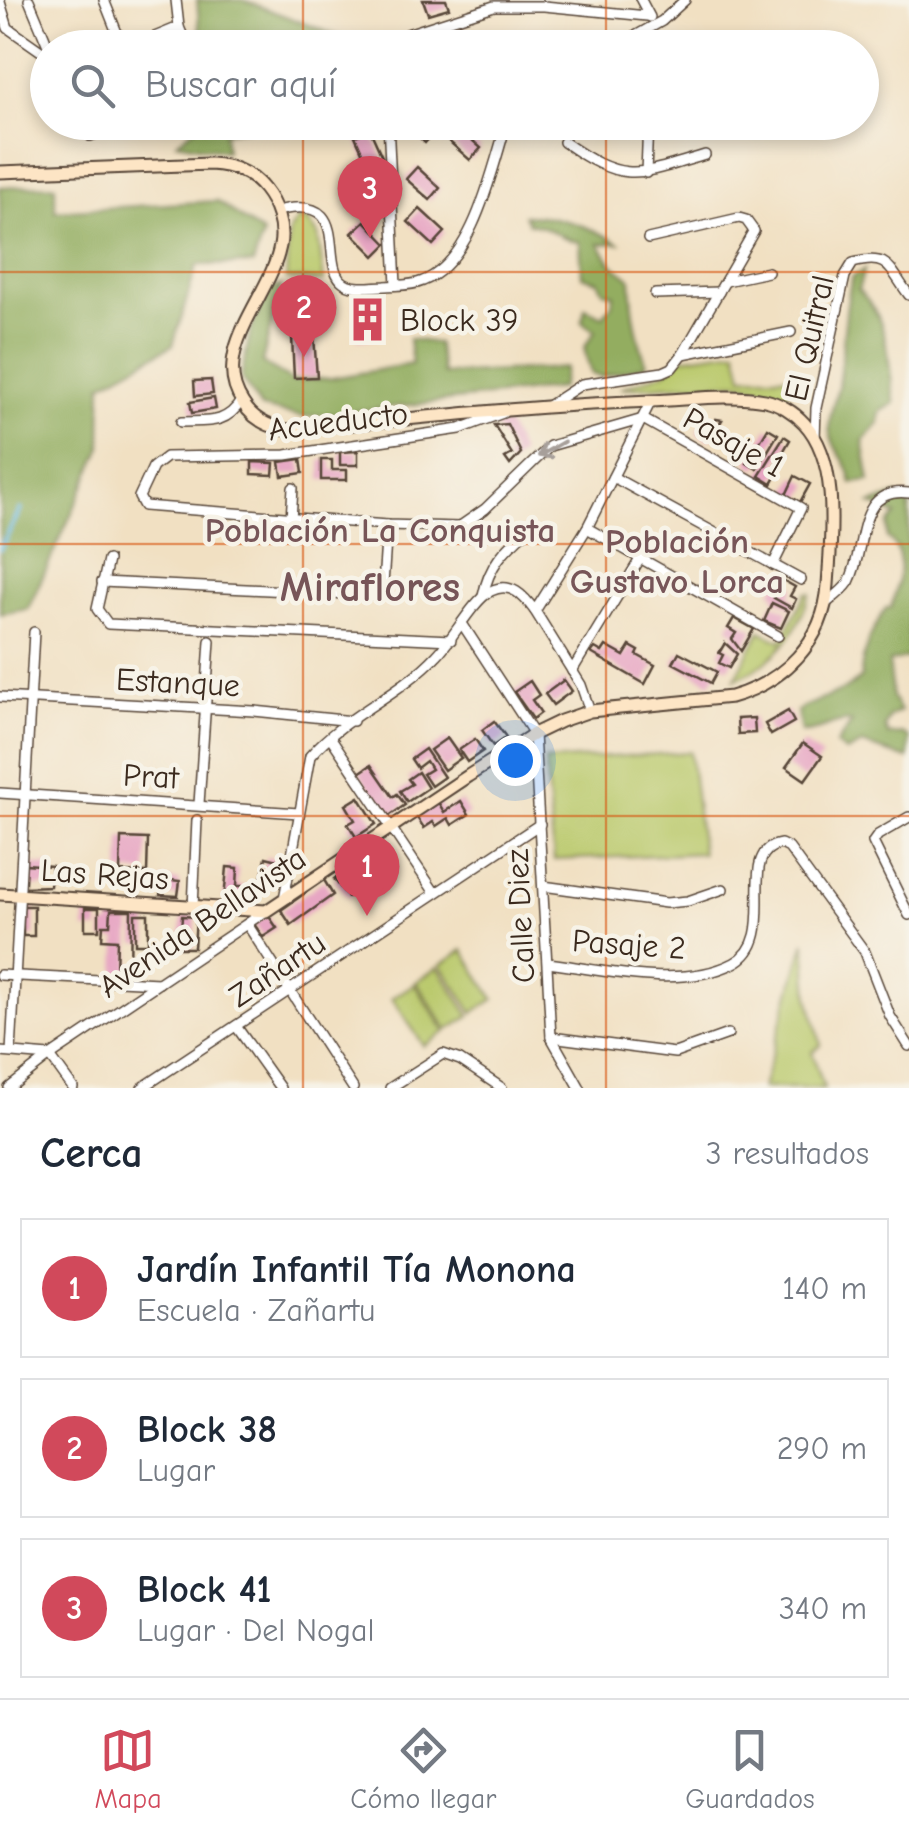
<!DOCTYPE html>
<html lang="es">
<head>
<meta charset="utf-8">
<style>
  body { margin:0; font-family:"Comic Neue",sans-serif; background:#f2f2f3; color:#1f2937 }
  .you { position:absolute; left:515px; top:760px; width:35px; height:35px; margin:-25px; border:8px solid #fff; border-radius:50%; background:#1a73e8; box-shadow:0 0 0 15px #1a73e833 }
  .badge { display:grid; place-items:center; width:65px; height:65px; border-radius:50%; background:#d1495b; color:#fff; font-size:32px; font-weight:700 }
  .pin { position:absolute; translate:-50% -82px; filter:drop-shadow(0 2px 5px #0008) }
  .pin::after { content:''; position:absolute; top:52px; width:35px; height:30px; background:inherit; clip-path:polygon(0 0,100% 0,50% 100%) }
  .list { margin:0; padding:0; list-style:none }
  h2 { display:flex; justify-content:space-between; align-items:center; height:130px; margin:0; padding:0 40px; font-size:42px }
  h2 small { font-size:32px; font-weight:400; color:#747a83 }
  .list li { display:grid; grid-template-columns:65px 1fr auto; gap:30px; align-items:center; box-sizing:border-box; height:140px; margin:0 20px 20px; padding:0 20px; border:2px solid #e0e1e3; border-radius:0px }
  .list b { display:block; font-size:38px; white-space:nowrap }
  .list p { margin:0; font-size:32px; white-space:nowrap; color:#747a83 }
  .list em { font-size:32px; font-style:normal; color:#747a83 }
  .icon { flex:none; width:55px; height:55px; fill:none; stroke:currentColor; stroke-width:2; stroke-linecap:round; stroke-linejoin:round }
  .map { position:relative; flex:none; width:909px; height:1088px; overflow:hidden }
  .search { position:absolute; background:#fff; box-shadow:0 5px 15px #0003; left:30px; right:30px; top:30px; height:110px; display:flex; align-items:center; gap:25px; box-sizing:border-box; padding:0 35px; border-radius:55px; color:#747a83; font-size:38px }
  .sheet { height:610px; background:#fff }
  nav { display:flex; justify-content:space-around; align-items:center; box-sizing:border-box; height:140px; border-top:2px solid #e0e1e3; background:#fff; font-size:28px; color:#747a83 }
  nav a { display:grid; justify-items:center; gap:5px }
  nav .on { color:#d1495b }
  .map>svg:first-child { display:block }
  .green { fill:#bac96c; stroke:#7a7a45; stroke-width:2.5 }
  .forest { fill:#93ad60; stroke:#676c3f; stroke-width:2.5 }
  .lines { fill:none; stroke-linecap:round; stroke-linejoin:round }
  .stream { stroke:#6ec0ea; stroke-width:4 }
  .building { fill:#e7a6c3 }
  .street-casing { stroke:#564537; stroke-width:12 }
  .secondary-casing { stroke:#564537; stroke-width:15 }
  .street { stroke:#fff; stroke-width:9 }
  .secondary { stroke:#fde5c5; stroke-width:11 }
  .oneway { stroke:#a79f9a }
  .grid { fill:none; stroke:#d7540e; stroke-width:2.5; stroke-opacity:0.55 }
  .labels { text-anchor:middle; stroke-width:9; stroke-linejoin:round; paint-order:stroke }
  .poi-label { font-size:32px; fill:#3b2a1e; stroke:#f7f3e8; text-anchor:start }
  .street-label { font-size:32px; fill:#3b2a1e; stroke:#f7f3e8 }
  .neighbourhood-label { font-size:35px; font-weight:bold; fill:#775558; stroke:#f7f3e8 }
  .district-label { font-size:42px; font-weight:bold; fill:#775558; stroke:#f7f3e8 }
</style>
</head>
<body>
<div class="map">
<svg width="909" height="1088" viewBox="0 0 909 1088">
  <rect width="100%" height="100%" fill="#f7f3e8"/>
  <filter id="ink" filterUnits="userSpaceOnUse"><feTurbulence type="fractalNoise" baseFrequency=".01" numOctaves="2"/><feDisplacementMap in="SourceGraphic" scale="20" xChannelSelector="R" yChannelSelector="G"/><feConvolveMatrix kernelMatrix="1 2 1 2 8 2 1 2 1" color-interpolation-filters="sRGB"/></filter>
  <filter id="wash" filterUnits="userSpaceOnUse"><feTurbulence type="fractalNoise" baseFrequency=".0048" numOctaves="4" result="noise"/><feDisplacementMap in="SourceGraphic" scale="40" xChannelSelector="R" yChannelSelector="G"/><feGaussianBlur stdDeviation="2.25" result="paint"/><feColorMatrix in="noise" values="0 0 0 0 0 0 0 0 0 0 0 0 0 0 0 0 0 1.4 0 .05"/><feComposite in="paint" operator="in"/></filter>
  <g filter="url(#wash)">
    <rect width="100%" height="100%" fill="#f1e0c2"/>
    <g class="green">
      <path d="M298,219L308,221L318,235L324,281L286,279L289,232Z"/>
      <path d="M737,350L743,376H786L793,384L786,395L736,382L621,388L665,372L681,358Z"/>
      <path d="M806,593H810C797,635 776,662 735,679L760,631L781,641Z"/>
      <path d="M690,752L702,853L554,860L545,761Z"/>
      <path d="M805,941L809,997L821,1045L812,1052L824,1088H762Z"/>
      <path d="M463,950L494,999L473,1013L441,965Z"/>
      <path d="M438,967L470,1016L448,1030L416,982Z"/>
      <path d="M414,984L446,1032L424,1046L392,998Z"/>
    </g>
    <g class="forest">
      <path d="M197,0H243L356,43L313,48L201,47Z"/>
      <path d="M264,123L265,125L224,132L226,151L177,142L201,123Z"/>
      <path d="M55,185V211L217,201L263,234L253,264L197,265L173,345L102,384L101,449L28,609L0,614V187Z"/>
      <path d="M524,215C557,215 592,227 619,243L599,244L612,264L631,279C632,307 637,339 647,365L601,377L591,374L584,348L595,331L582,322L585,308L603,316L612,304L614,294L603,291L598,281L582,276L580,242C560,239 548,225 528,223Z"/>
      <path d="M864,270L858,290C891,318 887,363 895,403L880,412L879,423L863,441L870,481L852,483C848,459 835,454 830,434C827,420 835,401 838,387C844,350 843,313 852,277Z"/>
      <path d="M281,285L262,363L293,381L332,378L412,364L409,339L437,343L443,374L565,368L561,388L303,417L261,408L241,378L250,333L269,290Z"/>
      <path d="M896,495L903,502H909V657L889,662L892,697L900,711L889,717L885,727L888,735L902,734L909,738L908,759L862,744L846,752L836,745L852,722C832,720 822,733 801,732L797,711C819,698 842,695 861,678C861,651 872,631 886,608H891C897,584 909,554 887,538L888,524L896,515L871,504Z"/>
    </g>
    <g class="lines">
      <path class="stream" d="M0,549L21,509"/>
    </g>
    <g id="blocks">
      <g class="building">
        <path d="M423,0H446L449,8L428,14Z"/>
        <path d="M464,28L485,48H460L453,40Z"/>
        <path d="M403,122H428L436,130L425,143Z"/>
        <path d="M455,125L481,148L470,160L444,137Z"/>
        <path d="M370,130L383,159L368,165L355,136Z"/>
        <path d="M417,167L440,188L430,200L406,179Z"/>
        <path d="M357,180L386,190L387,207L354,200Z"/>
        <path d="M420,209L445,232L433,245L408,222Z"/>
        <path d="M365,221L387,244L375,256L352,233Z"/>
        <path d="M322,286L324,325H307L305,287Z"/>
        <path d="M375,299L378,338L358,340L355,301Z"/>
        <path d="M314,336L317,377L294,378L292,337Z"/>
        <path d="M211,380L213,394L195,396L194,381Z"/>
        <path d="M214,398L216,409L192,413L190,402Z"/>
        <path d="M703,419L714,424L716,419L722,420L710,440L697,433Z"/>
        <path d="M507,424L521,453L510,465L505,458L512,454L494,425Z"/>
        <path d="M768,428L778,434L757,469L747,463Z"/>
        <path d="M784,436L790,440L776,464L782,467L772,484L759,476Z"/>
        <path d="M358,451V465H340V452Z"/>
        <path d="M301,459L303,473L282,476L280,462Z"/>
        <path d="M321,460H332V470H347V480H321Z"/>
        <path d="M252,462L274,463L273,475L252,474Z"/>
        <path d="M795,476L810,484L800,502L786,495Z"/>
        <path d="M779,578L795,587L790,596L796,599L792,608L774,598L776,595L771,592Z"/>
        <path d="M772,603L789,611L781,628L764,621Z"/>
        <path d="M734,618L754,629L741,651L732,639L736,633L728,628Z"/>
        <path d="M725,643L737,654L729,668L719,663L723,655L719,653Z"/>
        <path d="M606,646L624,656L630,646L639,651L637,655L655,665L645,684L591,653L595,648L602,652Z"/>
        <path d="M679,652L717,672L711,683L673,663Z"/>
        <path d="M564,680L572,691L553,705L545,694Z"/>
        <path d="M530,681L539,695L532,700L541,713L533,719L514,692Z"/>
        <path d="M788,711L794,722L771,735L765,724Z"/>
        <path d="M754,718L755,733L738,734L737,719Z"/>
        <path d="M494,721L506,737L493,746L482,730Z"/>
        <path d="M447,738L461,758L444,770L430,750Z"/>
        <path d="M475,739L483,751L467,762L459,750Z"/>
        <path d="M803,743L822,756L805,780L786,767Z"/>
        <path d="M425,749L444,777L431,786L423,774L431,769L426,761L417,768L411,759Z"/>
        <path d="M506,763L516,777L504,785L494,771Z"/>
        <path d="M371,765L393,797L397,794L405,805L389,816L359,773Z"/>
        <path d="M418,772L428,788L407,802L400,791L412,784L408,779Z"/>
        <path d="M359,797L376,824L356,837L348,824L355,820L346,805Z"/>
        <path d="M461,801L469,814L452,825L448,818L436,826L433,822L424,828L416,816L438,802L444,812Z"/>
        <path d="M121,838L148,839L147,873L120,872Z"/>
        <path d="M365,856L375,869L360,880L351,867Z"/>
        <path d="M266,857L278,860L273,886L260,883Z"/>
        <path d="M25,864L52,866L50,886L24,887Z"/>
        <path d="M227,867L238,868L237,886H246L245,902L224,900Z"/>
        <path d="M347,869L361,888L348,897L334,879Z"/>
        <path d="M162,879L180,881L178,896L160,895Z"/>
        <path d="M324,880L333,895L291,925L281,910Z"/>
        <rect x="23" y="906" width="11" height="30"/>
        <rect x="85" y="908" width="14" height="22"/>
        <path d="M111,910H131L130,974L116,973L117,940L102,939L103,925H110Z"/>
        <rect x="135" y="914" width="13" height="30"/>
        <path d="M268,915L277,928L263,937L254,924Z"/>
        <path d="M182,916L196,917L194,948H180Z"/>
      </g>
    </g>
  </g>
  <g filter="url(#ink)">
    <use href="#blocks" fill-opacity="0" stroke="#564537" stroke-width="2.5"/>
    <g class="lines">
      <defs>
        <g id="street">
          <path d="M29,0L49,48"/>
          <path d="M104,0L123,48"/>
          <path d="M176,0L179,27L188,48"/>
          <path d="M641,0L650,17"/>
          <path d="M0,2L8,28L48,56"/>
          <path d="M128,48L179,27"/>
          <path d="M389,48L404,35L494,6H544L647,16"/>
          <path d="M614,48L662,21L685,0"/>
          <path d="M85,122L90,136L129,122"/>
          <path d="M388,122L396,285"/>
          <path d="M572,126L591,122"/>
          <path d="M564,142C625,185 638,175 705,155"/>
          <path d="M646,173L648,122"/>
          <path d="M277,211C352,192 320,259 341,280C352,291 372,286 385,286C398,285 412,286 423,281C474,261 492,169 507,122"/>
          <path d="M726,281L768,272"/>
          <path d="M655,294L719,292"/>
          <path d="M683,354L791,332"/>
          <path d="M548,406L582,384L663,372L672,368L683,354L754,231L746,220L739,218L648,239"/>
          <path d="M503,413L460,429L286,455L166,457L153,467L139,497L144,506L387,525L459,527L485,509L550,446L643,419L801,508L773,565"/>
          <path d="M181,422C208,421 226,425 241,401"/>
          <path d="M815,439L816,408L845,276L853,263C890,253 889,269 909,295"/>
          <path d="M613,477L801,580"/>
          <path d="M291,519L293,488"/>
          <path d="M587,528L778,636"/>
          <path d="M108,560L97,609L108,624L451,640"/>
          <path d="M102,582L369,595L378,592L383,585L387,525"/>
          <path d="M483,596C489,565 504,550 527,530"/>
          <path d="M825,604C834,597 843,591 849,582C867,547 855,486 909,493"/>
          <path d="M535,611L581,685L590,711"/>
          <path d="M463,625L534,734L551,1037L580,1088"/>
          <path d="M572,671L640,559"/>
          <path d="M0,697L254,711L353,721"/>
          <path d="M331,738L435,893"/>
          <path d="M0,793L299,813"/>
          <path d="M199,804L210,641"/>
          <path d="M909,817L878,835L873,842L909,915"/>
          <path d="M543,886L666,903L688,901L723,889"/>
          <path d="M284,899L310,756C345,715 400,695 437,655C452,640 474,599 491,591C511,581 524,596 535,611L587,528L651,401"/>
          <path d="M193,908L197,820"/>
          <path d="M247,924L353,1088"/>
          <path d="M548,963C603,970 682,990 734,963C783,938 733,851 781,844L789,848L865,952L890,1016L909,1046"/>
          <path d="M0,975L159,983"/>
          <path d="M236,1026L280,1088"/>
          <path d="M551,1037L675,1053L728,1034"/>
          <path d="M0,1052L50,1056"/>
          <path d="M11,1052L34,632"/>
          <path d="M50,1056L73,1088"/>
          <path d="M9,1088L50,1056L266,911"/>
          <path d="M142,1088L540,824"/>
          <path d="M390,1088L443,1054L460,1060L502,1088"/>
        </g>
        <path id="secondary" d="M0,172L210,164C231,165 250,171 264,189C276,204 284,226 280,246C271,296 208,352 243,403C253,420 269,427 287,430C409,419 529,406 651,401C687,400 729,393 765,400C779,403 794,412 804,423C840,461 831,537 828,585C824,642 784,682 731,697L590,711L561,721L534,734L468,776L266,911L0,894"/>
      </defs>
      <use href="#street" class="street-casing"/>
      <use href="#secondary" class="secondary-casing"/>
      <use href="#street" class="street"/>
      <use href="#secondary" class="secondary"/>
    </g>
    <defs><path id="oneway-shaft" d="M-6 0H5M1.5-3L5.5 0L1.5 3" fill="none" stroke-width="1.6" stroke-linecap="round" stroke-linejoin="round" transform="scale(2.5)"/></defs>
    <use class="oneway" href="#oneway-shaft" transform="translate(551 449) rotate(150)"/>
  </g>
  <path class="grid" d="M303,0V48M606,0V48M303,122V1088M606,122V1088M0,272H909M0,544H909M0,816H909"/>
  <defs>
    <symbol id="building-bare" viewBox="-9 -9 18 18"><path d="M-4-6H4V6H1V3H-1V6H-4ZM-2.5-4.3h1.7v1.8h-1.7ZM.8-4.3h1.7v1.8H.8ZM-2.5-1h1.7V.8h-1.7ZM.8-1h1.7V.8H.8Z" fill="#d1495b" stroke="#f7f3e8" stroke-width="2.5" paint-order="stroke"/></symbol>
  </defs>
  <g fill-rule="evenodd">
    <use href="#building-bare" x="336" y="288" width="63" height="63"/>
  </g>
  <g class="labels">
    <g class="poi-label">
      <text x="400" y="331">Block 39</text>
    </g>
    <g class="street-label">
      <text transform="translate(809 338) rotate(-77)" y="11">El Quitral</text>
      <text transform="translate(338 421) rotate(-7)" y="11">Acueducto</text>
      <text transform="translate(734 442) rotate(29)" y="11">Pasaje 1</text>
      <text transform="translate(178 682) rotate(3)" y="11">Estanque</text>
      <text transform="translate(151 776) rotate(3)" y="11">Prat</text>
      <text transform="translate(105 874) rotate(4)" y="11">Las Rejas</text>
      <text transform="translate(520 916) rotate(-93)" y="11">Calle Diez</text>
      <text transform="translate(202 922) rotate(-34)" y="11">Avenida Bellavista</text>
      <text transform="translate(629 944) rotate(4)" y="11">Pasaje 2</text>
      <text transform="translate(277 969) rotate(-34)" y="11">Zañartu</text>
    </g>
    <g class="neighbourhood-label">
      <text x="380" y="542">Población La Conquista</text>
      <text x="677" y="553">Población<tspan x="677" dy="40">Gustavo Lorca</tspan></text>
    </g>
    <g class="district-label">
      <text x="370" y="601">Miraflores</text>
    </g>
  </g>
</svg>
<div class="you"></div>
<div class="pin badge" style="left:367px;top:916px">1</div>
<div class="pin badge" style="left:304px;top:357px">2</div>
<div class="pin badge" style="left:370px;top:238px">3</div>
<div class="search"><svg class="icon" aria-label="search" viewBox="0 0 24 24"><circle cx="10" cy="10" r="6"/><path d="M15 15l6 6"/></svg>Buscar aquí</div>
</div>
<section class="sheet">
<h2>Cerca<small>3 resultados</small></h2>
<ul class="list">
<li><span class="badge">1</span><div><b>Jardín Infantil Tía Monona</b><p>Escuela · Zañartu</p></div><em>140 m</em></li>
<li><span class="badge">2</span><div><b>Block 38</b><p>Lugar</p></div><em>290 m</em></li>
<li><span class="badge">3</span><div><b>Block 41</b><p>Lugar · Del Nogal</p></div><em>340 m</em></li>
</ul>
</section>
<nav>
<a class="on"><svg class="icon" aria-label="map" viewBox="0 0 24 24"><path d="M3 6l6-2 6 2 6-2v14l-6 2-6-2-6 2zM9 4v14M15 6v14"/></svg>Mapa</a>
<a><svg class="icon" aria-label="directions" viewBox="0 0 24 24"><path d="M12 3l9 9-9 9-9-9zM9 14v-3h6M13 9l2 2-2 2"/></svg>Cómo llegar</a>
<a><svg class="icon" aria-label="saved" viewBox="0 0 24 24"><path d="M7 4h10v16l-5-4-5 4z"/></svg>Guardados</a>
</nav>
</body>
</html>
